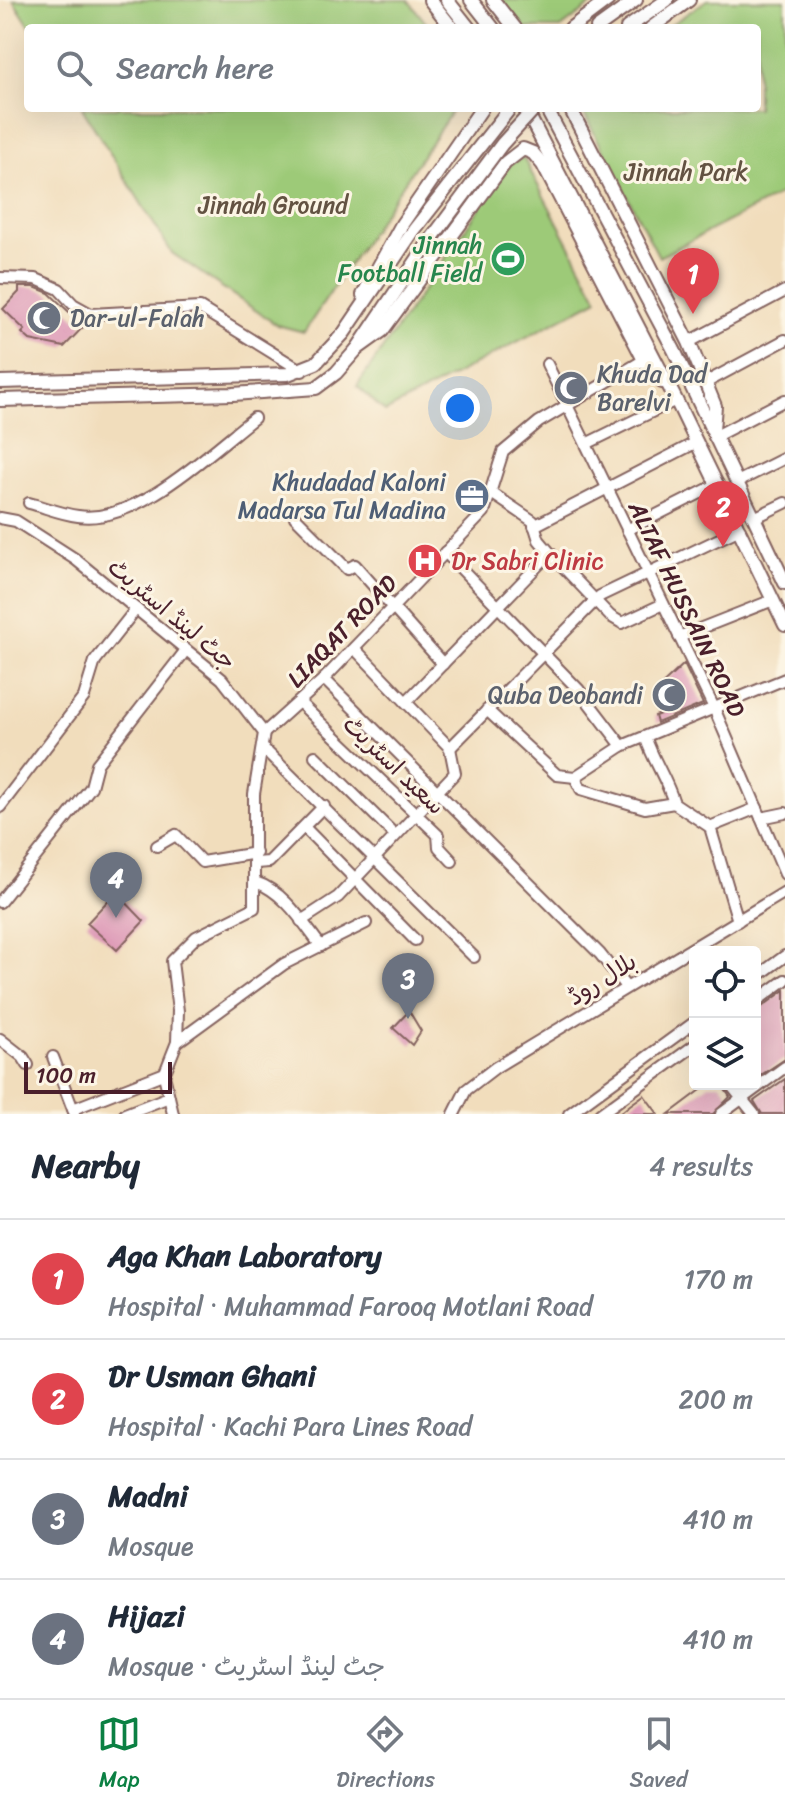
<!DOCTYPE html>
<html lang="en">
<head>
<meta charset="utf-8">
<style>
  body { margin:0; font-family:Sriracha,"Playpen Sans Arabic",sans-serif; background:#f2f2f3; color:#1f2937 }
  .controls { position:absolute; right:24px; bottom:24px; display:grid; overflow:hidden; border-radius:8px; box-shadow:0 8px 32px #0002 }
  .controls button { width:72px; height:72px; display:grid; place-items:center; padding:0; border:0; border-bottom:2px solid #e0e1e3; background:#fff; color:#1f2937; font:40px sans-serif }
  .scale { position:absolute; left:24px; bottom:20px; width:148px; box-sizing:border-box; padding-left:8px; border:4px solid #4a1f2b; border-top:0; font-size:22px; line-height:28px; white-space:nowrap; color:#4a1f2b; -webkit-text-stroke:6px #fcf5e5; paint-order:stroke }
  .you { position:absolute; left:460px; top:408px; width:28px; height:28px; margin:-20px; border:6px solid #fff; border-radius:50%; background:#1a73e8; box-shadow:0 0 0 12px #1a73e833 }
  .badge { display:grid; place-items:center; width:52px; height:52px; border-radius:50%; background:#0b8043; color:#fff; font-size:26px; font-weight:700 }
  .pin { position:absolute; translate:-50% -66px; filter:drop-shadow(0 2px 4px #0008) }
  .pin::after { content:''; position:absolute; top:42px; width:28px; height:24px; background:inherit; clip-path:polygon(0 0,100% 0,50% 100%) }
  .list { margin:0; padding:0; list-style:none }
  h2 { display:flex; justify-content:space-between; align-items:center; height:104px; margin:0; padding:0 32px; font-size:34px }
  h2 small { font-size:26px; font-weight:400; color:#747a83 }
  .list li { display:grid; grid-template-columns:52px 1fr auto; gap:24px; align-items:center; box-sizing:border-box; height:120px; padding:0 32px; border-top:2px solid #e0e1e3 }
  .list b { display:block; font-size:30px; white-space:nowrap }
  .list p { margin:0; font-size:26px; white-space:nowrap; color:#747a83 }
  .list em { font-size:26px; font-style:normal; color:#747a83 }
  .icon { flex:none; width:44px; height:44px; fill:none; stroke:currentColor; stroke-width:2; stroke-linecap:round; stroke-linejoin:round }
  .map { position:relative; flex:none; width:785px; height:1114px; overflow:hidden }
  .search { position:absolute; background:#fff; box-shadow:0 8px 32px #0002; left:24px; right:24px; top:24px; height:88px; display:flex; align-items:center; gap:20px; box-sizing:border-box; padding:0 28px; border-radius:8px; color:#747a83; font-size:30px }
  .sheet { height:584px; background:#fff }
  nav { display:flex; justify-content:space-around; align-items:center; box-sizing:border-box; height:112px; border-top:2px solid #e0e1e3; background:#fff; font-size:22px; color:#747a83 }
  nav a { display:grid; justify-items:center; gap:4px }
  nav .on { color:#0b8043 }
  .map>svg:first-child { display:block }
  .green { fill:#9dca78; stroke:#747452; stroke-width:2 }
  .building { fill:#da90b2 }
  .lines { fill:none; stroke-linecap:round; stroke-linejoin:round }
  .minor-casing { stroke:#84625e; stroke-width:14 }
  .major-casing { stroke:#84625e; stroke-width:16 }
  .minor { stroke:#fff; stroke-width:10 }
  .major { stroke:#fff; stroke-width:12 }
  .major-bridge-casing { stroke:#84625e; stroke-width:16; stroke-linecap:butt }
  .major-bridge { stroke:#fff; stroke-width:12 }
  .labels { text-anchor:middle; stroke-width:6; stroke-linejoin:round; paint-order:stroke }
  .park-label { font-size:24px; fill:#635242; stroke:#fcf5e5 }
  .leisure-label { font-size:24px; fill:#27864d; stroke:#fcf5e5; text-anchor:end }
  .worship-label { font-size:24px; fill:#5b616d; stroke:#fcf5e5; text-anchor:start }
  .service-label { font-size:24px; fill:#4e5e75; stroke:#fcf5e5; text-anchor:end }
  .health-label { font-size:24px; fill:#be3a42; stroke:#fcf5e5; text-anchor:start }
  .street-label { font-size:24px; fill:#4a1f2b; stroke:#fcf5e5 }
</style>
</head>
<body>
<div class="map">
<svg width="785" height="1114" viewBox="0 0 785 1114">
  <rect width="100%" height="100%" fill="#fcf5e5"/>
  <filter id="ink" filterUnits="userSpaceOnUse"><feTurbulence type="fractalNoise" baseFrequency=".0125" numOctaves="2"/><feDisplacementMap in="SourceGraphic" scale="16" xChannelSelector="R" yChannelSelector="G"/><feConvolveMatrix kernelMatrix="1 2 1 2 8 2 1 2 1" color-interpolation-filters="sRGB"/></filter>
  <filter id="wash" filterUnits="userSpaceOnUse"><feTurbulence type="fractalNoise" baseFrequency=".006" numOctaves="4" result="noise"/><feDisplacementMap in="SourceGraphic" scale="32" xChannelSelector="R" yChannelSelector="G"/><feGaussianBlur stdDeviation="1.8" result="paint"/><feColorMatrix in="noise" values="0 0 0 0 0 0 0 0 0 0 0 0 0 0 0 0 0 1.4 0 .05"/><feComposite in="paint" operator="in"/></filter>
  <g filter="url(#wash)">
    <rect width="100%" height="100%" fill="#f1ddbc"/>
    <g class="green">
      <path d="M13,0H408L430,28H31Z"/>
      <path d="M501,0H598L561,28H523Z"/>
      <path d="M707,0H785V192L659,257L581,108H757V28H666Z"/>
      <path d="M82,108H454L304,332L277,325L172,253Z"/>
      <path d="M523,157L598,299L385,412L357,386L510,164Z"/>
    </g>
    <g id="blocks">
      <g class="building">
        <path d="M19,287H34L49,293L84,326L64,347L30,340L22,333L25,330L3,309L19,292Z"/>
        <path d="M684,664L703,704L657,723L655,716L664,713L655,691Z"/>
        <path d="M116,892L144,921L117,950L87,923Z"/>
        <path d="M785,990V1059L755,1079V1012Z"/>
        <path d="M409,1011L421,1031L412,1045L393,1028Z"/>
        <path d="M785,1079V1114H762L754,1101Z"/>
        <path d="M709,1084H721L730,1097L713,1114H669Z"/>
        <path d="M644,1095L658,1114H619L630,1105Z"/>
      </g>
    </g>
  </g>
  <g filter="url(#ink)">
    <use href="#blocks" fill-opacity="0" stroke="#84625e" stroke-width="2"/>
    <g class="lines">
      <defs>
        <g id="minor">
          <path d="M0,278L36,279L59,289L73,304L91,314L200,308L302,371"/>
          <path d="M689,342L785,291"/>
          <path d="M547,364L714,708L785,874"/>
          <path d="M705,383L785,340"/>
          <path d="M714,437L785,400"/>
          <path d="M586,444L676,400"/>
          <path d="M737,482L785,458"/>
          <path d="M490,492L533,521L539,540L550,553L610,616L622,623L663,604"/>
          <path d="M29,503C45,507 61,514 78,516C136,525 210,452 254,418"/>
          <path d="M295,517L347,569L355,565L443,664"/>
          <path d="M0,518L16,521L75,559L222,679L264,733L254,794V908L196,937L172,961L178,1011L177,1042L164,1075L173,1114"/>
          <path d="M754,518L785,503"/>
          <path d="M534,526L697,442"/>
          <path d="M627,530L718,484"/>
          <path d="M445,552L579,690L622,746"/>
          <path d="M679,637L773,600"/>
          <path d="M354,648L450,748"/>
          <path d="M324,679L600,954L626,987"/>
          <path d="M406,702L550,553"/>
          <path d="M300,703L438,835L439,847L452,861"/>
          <path d="M487,710L557,775L575,777L622,746L785,679"/>
          <path d="M264,733L324,679L484,512L503,452L539,422L644,360"/>
          <path d="M646,739C654,762 667,780 674,803"/>
          <path d="M262,747L474,957"/>
          <path d="M450,748L600,596L740,529"/>
          <path d="M315,756L395,835"/>
          <path d="M575,777L581,789L645,808L674,803L710,827L738,921"/>
          <path d="M0,807L84,697L95,661L136,609"/>
          <path d="M761,818L785,813"/>
          <path d="M304,827L415,940"/>
          <path d="M710,827L757,808"/>
          <path d="M157,846L176,835L202,862L256,853"/>
          <path d="M256,863L269,862L324,806"/>
          <path d="M255,882C284,891 303,923 321,946"/>
          <path d="M0,902L91,787L97,764L186,650"/>
          <path d="M301,921L338,897L455,773L450,748"/>
          <path d="M755,978L785,956"/>
          <path d="M755,1002L785,980"/>
          <path d="M0,1039L23,1057L28,1065"/>
          <path d="M177,1042L284,964L366,923"/>
          <path d="M53,1057L74,1112"/>
          <path d="M730,1084L754,1114"/>
          <path d="M73,1109L165,1073"/>
          <path d="M125,1114L169,1097"/>
          <path d="M454,1114L466,1090L496,1067L785,892"/>
          <path d="M569,1114L695,1022"/>
          <path d="M600,1114L695,1045"/>
          <path d="M721,1114L785,1067"/>
        </g>
        <g id="major">
          <path d="M430,0L452,28"/>
          <path d="M447,0L469,28"/>
          <path d="M471,0L493,28"/>
          <path d="M493,0L515,28"/>
          <path d="M571,28L608,0"/>
          <path d="M597,28L636,0"/>
          <path d="M627,28L667,0"/>
          <path d="M651,28L689,0"/>
          <path d="M525,108L676,400L785,625"/>
          <path d="M546,108L674,350L785,583"/>
          <path d="M570,108L689,342L715,406L713,430"/>
          <path d="M363,295L402,224L482,108"/>
          <path d="M357,349L382,331L505,163L523,149L533,153L543,165L644,360L662,382"/>
          <path d="M0,382L288,374L316,363L344,333L414,230L510,108"/>
          <path d="M0,400L233,394L316,388L336,373L357,349L429,242"/>
        </g>
      </defs>
      <use href="#minor" class="minor-casing"/>
      <use href="#major" class="major-casing"/>
      <use href="#minor" class="minor"/>
      <use href="#major" class="major"/>
      <defs>
        <path id="major-bridge" d="M429,242L502,144L535,108"/>
      </defs>
      <use href="#major-bridge" class="major-bridge-casing"/>
      <use href="#major-bridge" class="major-bridge"/>
    </g>
  </g>
  <defs>
    <symbol id="stadium-disc" viewBox="-11 -11 22 22"><circle r="9.5" fill="#2e9e5b" stroke="#fcf5e5"/><path d="M0-5a6.5 5 0 1 0 0 10a6.5 5 0 1 0 0-10ZM-3.5-1.8h7v3.6h-7Z" fill="#fff"/></symbol>
    <symbol id="mosque-disc" viewBox="-11 -11 22 22"><circle r="9.5" fill="#6b7280" stroke="#fcf5e5"/><path d="M3.5-4.9A6 6 0 1 0 3.5 4.9A5 5 0 1 1 3.5-4.9Z" fill="#fff"/></symbol>
    <symbol id="office-disc" viewBox="-11 -11 22 22"><circle r="9.5" fill="#5c6f8a" stroke="#fcf5e5"/><path d="M-6-3h4V-5.5h4V-3h4V5H-6ZM-1-4.5V-3h2v-1.5ZM-6 0V1H6V0Z" fill="#fff"/></symbol>
    <symbol id="hospital-disc" viewBox="-11 -11 22 22"><circle r="9.5" fill="#e0444e" stroke="#fcf5e5"/><path d="M-5-5h3v3.5h4V-5h3V5h-3V1.5h-4V5h-3Z" fill="#fff"/></symbol>
  </defs>
  <g fill-rule="evenodd">
    <use href="#stadium-disc" x="488" y="239" width="40" height="40"/>
    <use href="#mosque-disc" x="24" y="298" width="40" height="40"/>
    <use href="#mosque-disc" x="551" y="368" width="40" height="40"/>
    <use href="#office-disc" x="452" y="476" width="40" height="40"/>
    <use href="#hospital-disc" x="405" y="541" width="40" height="40"/>
    <use href="#mosque-disc" x="649" y="675" width="40" height="40"/>
  </g>
  <g class="labels">
    <g class="park-label">
      <text x="686" y="180">Jinnah Park</text>
      <text x="273" y="213">Jinnah Ground</text>
    </g>
    <g class="leisure-label">
      <text x="482" y="253">Jinnah<tspan x="482" dy="28">Football Field</tspan></text>
    </g>
    <g class="worship-label">
      <text x="70" y="326">Dar-ul-Falah</text>
      <text x="597" y="382">Khuda Dad<tspan x="597" dy="28">Barelvi</tspan></text>
      <text x="643" y="703" text-anchor="end">Quba Deobandi</text>
    </g>
    <g class="service-label">
      <text x="446" y="490">Khudadad Kaloni<tspan x="446" dy="28">Madarsa Tul Madina</tspan></text>
    </g>
    <g class="health-label">
      <text x="451" y="569">Dr Sabri Clinic</text>
    </g>
    <g class="street-label">
      <text transform="translate(687 609) rotate(64)" y="8">ALTAF HUSSAIN ROAD</text>
      <text transform="translate(172 614) rotate(40)" y="8">جٹ لینڈ اسٹریٹ</text>
      <text transform="translate(342 631) rotate(-46)" y="8">LIAQAT ROAD</text>
      <text transform="translate(394 765) rotate(44)" y="8">سعید اسٹریٹ</text>
      <text transform="translate(602 979) rotate(-32)" y="8">بلال روڈ</text>
    </g>
  </g>
</svg>
<div class="controls">
<button><svg class="icon" aria-label="locate" viewBox="0 0 24 24"><circle cx="12" cy="12" r="6"/><path d="M12 2v4M12 18v4M2 12h4M18 12h4"/></svg></button>
<button><svg class="icon" aria-label="layers" viewBox="0 0 24 24"><path d="M12 4l9 5-9 5-9-5zM3 14l9 5 9-5"/></svg></button>
</div>
<div class="scale">100 m</div>
<div class="you"></div>
<div class="pin badge" style="left:693px;top:314px;background:#e0444e">1</div>
<div class="pin badge" style="left:723px;top:547px;background:#e0444e">2</div>
<div class="pin badge" style="left:408px;top:1019px;background:#6b7280">3</div>
<div class="pin badge" style="left:116px;top:918px;background:#6b7280">4</div>
<div class="search"><svg class="icon" aria-label="search" viewBox="0 0 24 24"><circle cx="10" cy="10" r="6"/><path d="M15 15l6 6"/></svg>Search here</div>
</div>
<section class="sheet">
<h2>Nearby<small>4 results</small></h2>
<ul class="list">
<li><span class="badge" style="background:#e0444e">1</span><div><b>Aga Khan Laboratory</b><p>Hospital · Muhammad Farooq Motlani Road</p></div><em>170 m</em></li>
<li><span class="badge" style="background:#e0444e">2</span><div><b>Dr Usman Ghani</b><p>Hospital · Kachi Para Lines Road</p></div><em>200 m</em></li>
<li><span class="badge" style="background:#6b7280">3</span><div><b>Madni</b><p>Mosque</p></div><em>410 m</em></li>
<li><span class="badge" style="background:#6b7280">4</span><div><b>Hijazi</b><p>Mosque · جٹ لینڈ اسٹریٹ</p></div><em>410 m</em></li>
</ul>
</section>
<nav>
<a class="on"><svg class="icon" aria-label="map" viewBox="0 0 24 24"><path d="M3 6l6-2 6 2 6-2v14l-6 2-6-2-6 2zM9 4v14M15 6v14"/></svg>Map</a>
<a><svg class="icon" aria-label="directions" viewBox="0 0 24 24"><path d="M12 3l9 9-9 9-9-9zM9 14v-3h6M13 9l2 2-2 2"/></svg>Directions</a>
<a><svg class="icon" aria-label="saved" viewBox="0 0 24 24"><path d="M7 4h10v16l-5-4-5 4z"/></svg>Saved</a>
</nav>
</body>
</html>
